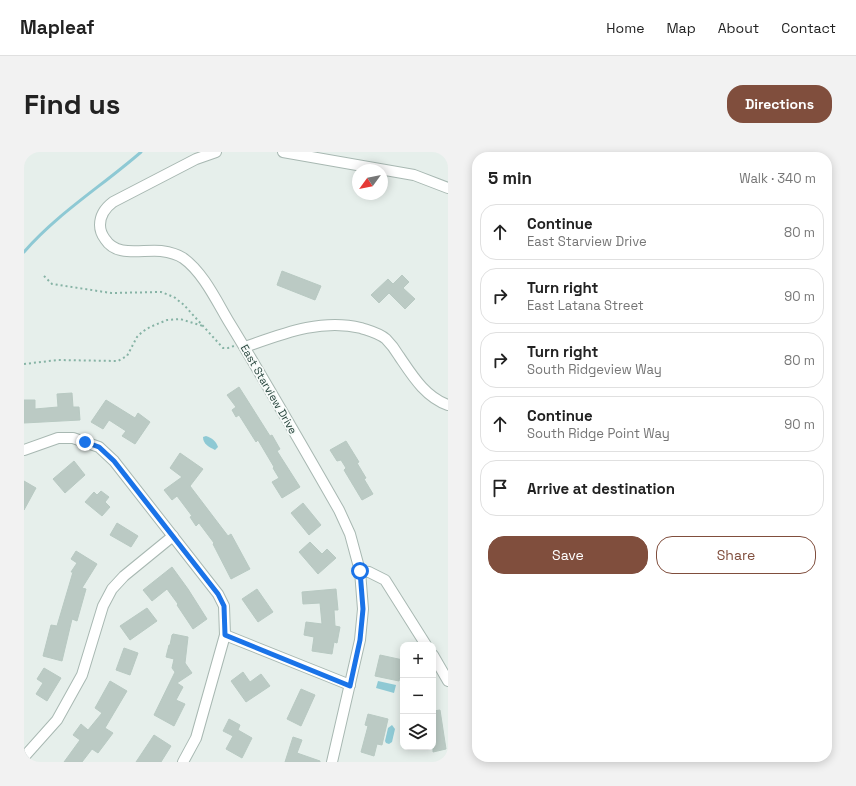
<!DOCTYPE html>
<html lang="en">
<head>
<meta charset="utf-8">
<style>
  body { margin:0; font-family:"Space Grotesk",sans-serif; background:#f2f2f2; color:#222 }
  .controls { position:absolute; right:12px; bottom:12px; display:grid; overflow:hidden; border-radius:8px; box-shadow:0 2px 10px #0003 }
  .controls button { width:36px; height:36px; display:grid; place-items:center; padding:0; border:0; border-bottom:1px solid #e0e0e0; background:#fff; color:#222; font:20px sans-serif }
  .compass { position:absolute; left:328px; top:12px; width:36px; height:36px; border-radius:50%; background:#fff; box-shadow:0 2px 10px #0003; rotate:237deg }
  .stop { position:absolute; width:12px; height:12px; margin:-9px; border:3px solid #1a73e8; border-radius:50%; background:#fff }
  .stop.end { background:#1a73e8; border-color:#fff; box-shadow:0 1px 4px #0008 }
  .list { margin:0; padding:0; list-style:none }
  h2 { display:flex; justify-content:space-between; align-items:center; height:52px; margin:0; padding:0 16px; font-size:17px }
  h2 small { font-size:13px; font-weight:400; color:#767676 }
  .list li { display:grid; grid-template-columns:26px 1fr auto; gap:12px; align-items:center; box-sizing:border-box; height:56px; margin:0 8px 8px; padding:0 8px; border:1px solid #e0e0e0; border-radius:16px }
  .list b { display:block; font-size:15px; white-space:nowrap }
  .list p { margin:0; font-size:13px; white-space:nowrap; color:#767676 }
  .list em { font-size:13px; font-style:normal; color:#767676 }
  .actions { display:flex; gap:8px; padding:12px 16px }
  .actions a { flex:1; padding:9px 0; border:1px solid #804e3d; border-radius:16px; text-align:center; font-size:14px; color:#804e3d }
  .actions .main { background:#804e3d; color:#fff }
  .icon { flex:none; width:22px; height:22px; fill:none; stroke:currentColor; stroke-width:2; stroke-linecap:round; stroke-linejoin:round }
  .map { position:relative; flex:none; width:424px; height:610px; overflow:hidden; border-radius:16px }
  header { display:flex; align-items:center; gap:24px; box-sizing:border-box; height:56px; padding:0 20px; background:#fff; border-bottom:1px solid #e0e0e0 }
  header strong { font-size:19px }
  nav { display:flex; gap:22px; margin-inline-start:auto; font-size:14px }
  .intro { display:flex; align-items:center; justify-content:space-between; box-sizing:border-box; height:96px; padding:0 24px }
  h1 { margin:0; font-size:28px }
  .button { padding:10px 18px; border-radius:16px; background:#804e3d; color:#fff; font-size:14px; font-weight:700 }
  main { display:flex; gap:24px; padding:0 24px }
  aside { flex:1; background:#fff; border-radius:16px; box-shadow:0 2px 10px #0003 }
  .map>svg:first-child { display:block }
  .water { fill:#8ec9d4 }
  .lines { fill:none; stroke-linecap:round; stroke-linejoin:round }
  .stream { stroke:#8ec9d4; stroke-width:3 }
  .building { fill:#bbcac4; stroke:#b8c9c2 }
  .street-casing { stroke:#a8b8b2; stroke-width:12 }
  .path { stroke:#86b3a5; stroke-width:2; stroke-dasharray:2 3; stroke-linecap:butt }
  .street { stroke:#fff; stroke-width:10 }
  .route { stroke:#1a73e8; stroke-width:5 }
  .labels { text-anchor:middle; stroke-width:3.5; stroke-linejoin:round; paint-order:stroke }
  .street-label { font-size:11px; fill:#24423a; stroke:#f7fbf9 }
</style>
</head>
<body>
<header>
<strong>Mapleaf</strong>
<nav><a>Home</a><a>Map</a><a>About</a><a>Contact</a></nav>
</header>
<div class="intro"><h1>Find us</h1><a class="button">Directions</a></div>
<main>
<div class="map">
<svg width="424" height="610" viewBox="0 0 424 610">
  <rect width="100%" height="100%" fill="#e6efeb"/>
  <g class="water">
    <path d="M182,284C188,286 192,289 194,295L191,298C185,295 179,292 179,285Z"/>
    <path d="M354,529L372,533L370,541L352,536Z"/>
    <path d="M368,573L371,577L368,590L365,592L362,591L361,589L364,576Z"/>
  </g>
  <g class="lines">
    <path class="stream" d="M0,100C34,61 78,34 117,0"/>
  </g>
  <g class="building">
    <path d="M258,119L297,134L291,148L253,133Z"/>
    <path d="M378,123L385,130L379,136L391,147L381,157L365,141L355,151L347,143L364,127L369,132Z"/>
    <path d="M215,235L246,284L248,283L256,297L253,299L276,335L258,346L248,330L255,326L249,316L250,315L234,288L232,290L215,263L212,265L208,258L212,255L203,243Z"/>
    <path d="M48,241L49,255H55L56,268L0,271V248H11V257L34,255L33,242Z"/>
    <path d="M82,248L111,266L114,261L126,270L111,292L98,284L102,279L85,268L79,277L67,270Z"/>
    <path d="M322,289L335,310L333,311L342,326L340,327L349,342L338,348L320,318L322,316L317,308L313,309L306,298Z"/>
    <path d="M156,301L179,317L166,334L204,384L207,382L226,417L207,427L189,392L190,391L175,371L172,374L166,365L168,364L153,344L148,348L140,338L158,325L146,316Z"/>
    <path d="M50,309L61,323L41,341L29,327Z"/>
    <path d="M0,329L12,336L0,358Z"/>
    <path d="M77,339L85,345L81,350L86,355L78,364L61,350L70,340L73,343Z"/>
    <path d="M279,351L297,373L285,383L267,361Z"/>
    <path d="M93,371L114,384L107,395L86,383Z"/>
    <path d="M286,390L298,402L303,397L312,406L294,422L275,400Z"/>
    <path d="M52,399L73,412L58,436L62,437L53,469L48,467L38,509L19,504L27,473L33,474L49,420H47L53,411L47,407Z"/>
    <path d="M148,415L164,437L183,467L169,477L153,453L154,452L143,437L128,449L119,438Z"/>
    <path d="M233,437L249,460L234,470L218,447Z"/>
    <path d="M312,437L314,458H310L311,474L316,475L313,491L310,490L308,502L288,499L290,485L280,483L282,470L298,472L296,451L279,452L278,440Z"/>
    <path d="M123,456L133,469L106,488L96,474Z"/>
    <path d="M149,482L164,485L161,511L168,521L153,531L159,535L152,548L161,552L150,574L130,563L151,520L148,516L150,507L142,505L145,493H146L148,483Z"/>
    <path d="M100,496L114,501L106,523L92,518Z"/>
    <path d="M356,503L379,508L375,529L351,524Z"/>
    <path d="M20,516L37,526L23,549L12,542L19,531L13,527Z"/>
    <path d="M219,520L226,530L237,522L246,534L222,550L207,529Z"/>
    <path d="M86,529L103,539L81,576L89,581L74,601L68,597L58,610H40L56,588L49,583L57,572L64,578L78,561L71,556Z"/>
    <path d="M277,537L291,543L277,574L263,567Z"/>
    <path d="M416,558L422,597L409,600V559Z"/>
    <path d="M344,562L364,567L358,593L353,592L350,604L337,600L344,574L341,573Z"/>
    <path d="M205,567L216,573L214,578L228,586L218,606L202,597L209,584L199,579Z"/>
    <path d="M130,583L147,594L137,610H112Z"/>
    <path d="M269,585L278,588L273,601L296,609V610H261Z"/>
  </g>
  <g class="lines">
    <defs>
      <g id="street">
        <path d="M192,0L172,7L89,50C81,56 76,63 76,73C76,78 78,83 81,87C93,106 118,97 137,99C144,100 153,102 159,106C179,120 193,150 205,170C243,232 279,295 315,358L326,382L336,419L339,457L336,488L308,610"/>
        <path d="M259,0L390,23L424,36"/>
        <path d="M221,195C258,182 297,166 337,176C346,179 355,181 362,187C367,192 372,199 375,204C388,223 401,245 424,253"/>
        <path d="M0,298L34,286H49L75,295L90,309L194,442L200,454L201,483L172,586L159,610"/>
        <path d="M336,419L345,420L361,428L402,493"/>
        <path d="M201,483L326,533"/>
        <path d="M409,503L424,529"/>
        <path d="M0,605L33,568L58,523L79,454L88,437L100,424L149,384"/>
      </g>
    </defs>
    <use href="#street" class="street-casing"/>
    <g class="path">
      <path d="M20,124L28,132L87,141L137,140L150,145L160,153L199,196H204L210,194"/>
      <path d="M0,212L34,208L94,209L103,204L113,185L118,180L126,175L143,168L156,167L179,174"/>
    </g>
    <use href="#street" class="street"/>
  </g>
  <g class="lines">
    <path class="route" d="M61,290L75,295L90,309L194,442L200,454L201,483L326,534L336,488L339,457L336,419"/>
  </g>
  <g class="labels">
    <g class="street-label">
      <text transform="translate(245 237) rotate(60)" y="4">East Starview Drive</text>
    </g>
  </g>
</svg>
<div class="controls">
<button>+</button>
<button>−</button>
<button><svg class="icon" aria-label="layers" viewBox="0 0 24 24"><path d="M12 4l9 5-9 5-9-5zM3 14l9 5 9-5"/></svg></button>
</div>
<svg class="compass" viewBox="-18 -18 36 36"><path d="M0-13l5 13h-10z" fill="#e53935"/><path d="M0 13l5-13h-10z" fill="#767676"/></svg>
<div class="stop" style="left:336px;top:419px"></div>
<div class="stop end" style="left:61px;top:290px"></div>
</div>
<aside>
<h2>5 min<small>Walk · 340 m</small></h2>
<ul class="list">
<li><svg class="icon" aria-label="ahead" viewBox="0 0 24 24"><path d="M12 20V5M6 11l6-6 6 6"/></svg><div><b>Continue</b><p>East Starview Drive</p></div><em>80 m</em></li>
<li><svg class="icon" aria-label="right" viewBox="0 0 24 24"><path d="M7 20v-9h11M14 6l5 5-5 5"/></svg><div><b>Turn right</b><p>East Latana Street</p></div><em>90 m</em></li>
<li><svg class="icon" aria-label="right" viewBox="0 0 24 24"><path d="M7 20v-9h11M14 6l5 5-5 5"/></svg><div><b>Turn right</b><p>South Ridgeview Way</p></div><em>80 m</em></li>
<li><svg class="icon" aria-label="ahead" viewBox="0 0 24 24"><path d="M12 20V5M6 11l6-6 6 6"/></svg><div><b>Continue</b><p>South Ridge Point Way</p></div><em>90 m</em></li>
<li><svg class="icon" aria-label="arrive" viewBox="0 0 24 24"><path d="M6 21V4h12l-3 4 3 4H6"/></svg><div><b>Arrive at destination</b></div></li>
</ul>
<div class="actions"><a class="main">Save</a><a>Share</a></div>
</aside>
</main>
</body>
</html>
